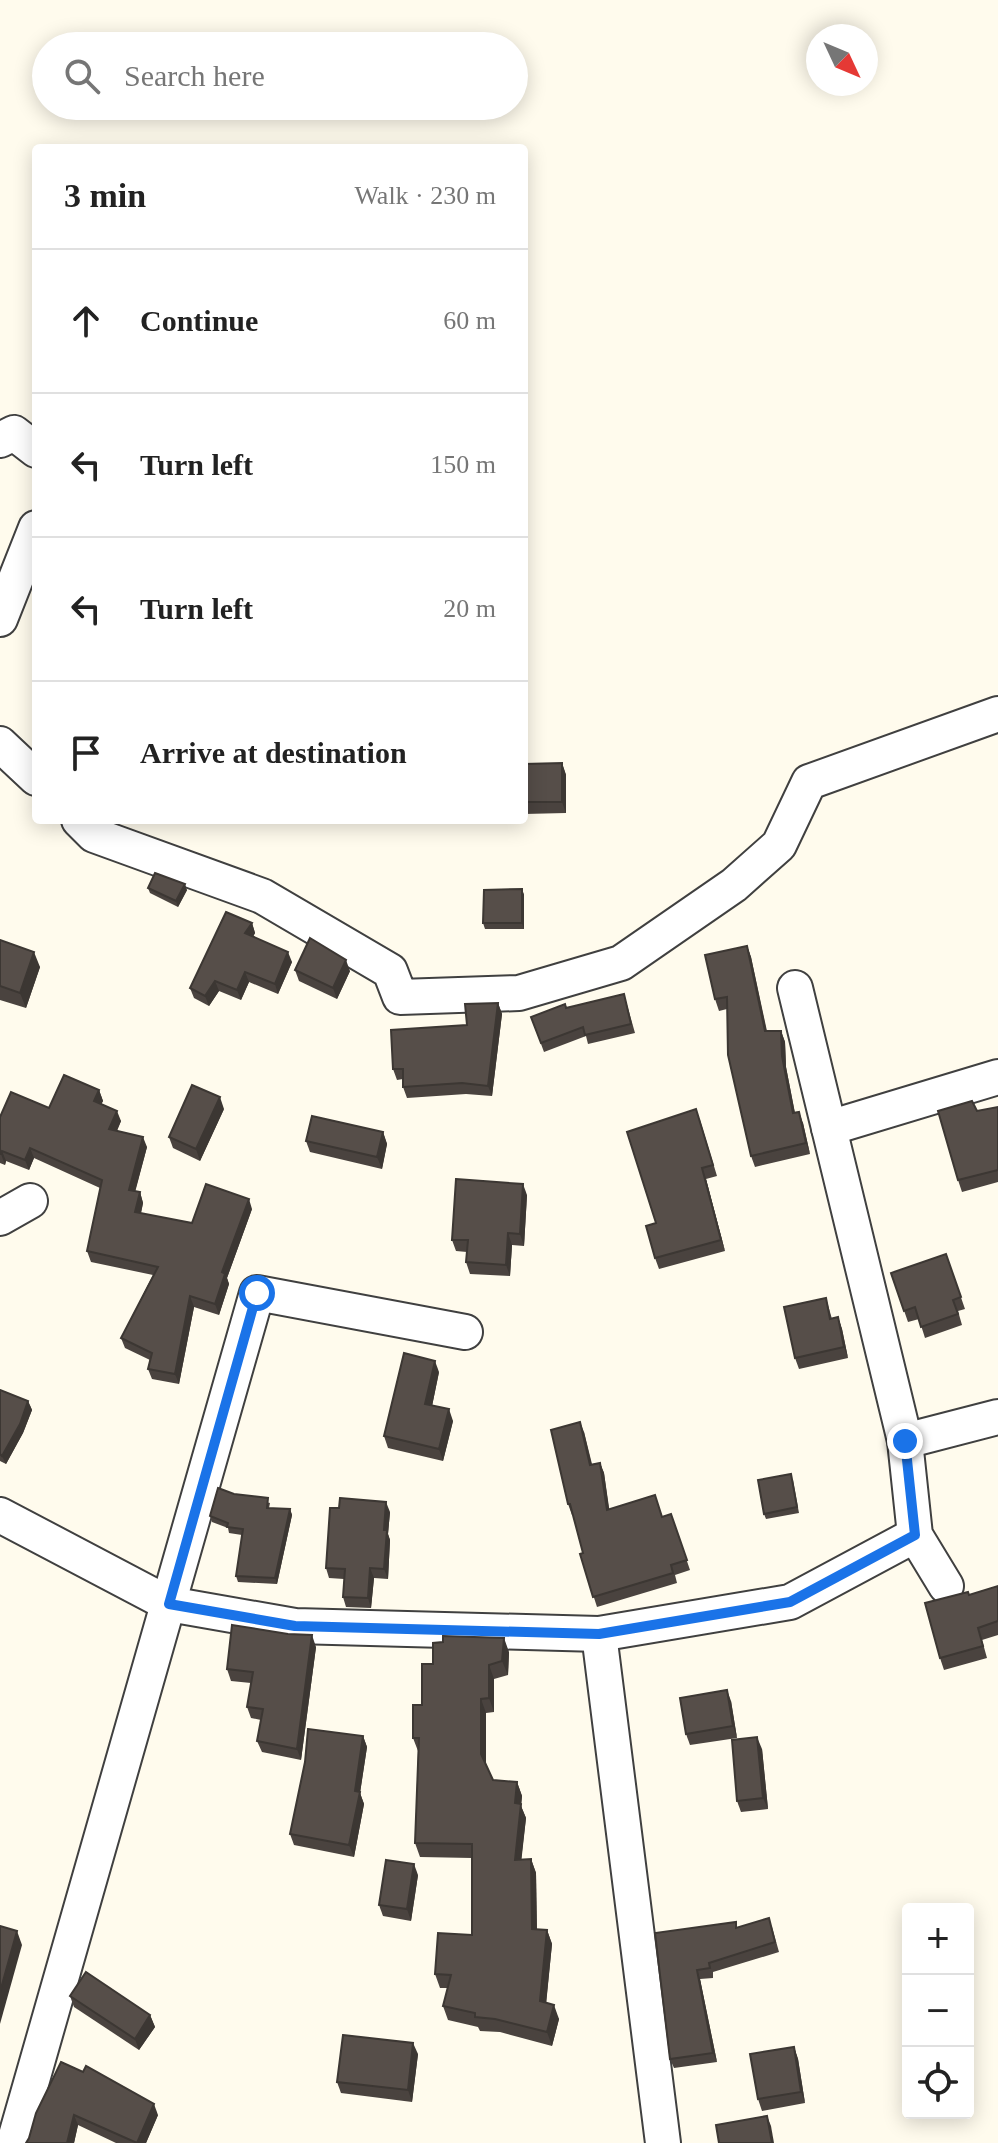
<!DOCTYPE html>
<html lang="en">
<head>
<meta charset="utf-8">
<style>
  body { margin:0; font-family:Georgia,serif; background:#f2f2f2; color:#222 }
  .controls { position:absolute; right:24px; bottom:24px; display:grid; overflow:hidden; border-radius:8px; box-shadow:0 4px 20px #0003 }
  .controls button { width:72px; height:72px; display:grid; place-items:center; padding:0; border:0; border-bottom:2px solid #e0e0e0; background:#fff; color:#222; font:40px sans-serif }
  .compass { position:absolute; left:806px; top:24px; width:72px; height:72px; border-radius:50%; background:#fff; box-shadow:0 4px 20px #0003; rotate:134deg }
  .stop { position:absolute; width:24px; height:24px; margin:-18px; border:6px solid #1a73e8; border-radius:50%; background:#fff }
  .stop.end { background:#1a73e8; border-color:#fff; box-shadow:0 2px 8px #0008 }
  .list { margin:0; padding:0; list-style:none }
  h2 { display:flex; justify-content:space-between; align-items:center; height:104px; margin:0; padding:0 32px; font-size:34px }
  h2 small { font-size:26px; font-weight:400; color:#767676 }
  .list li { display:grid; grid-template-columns:52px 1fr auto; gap:24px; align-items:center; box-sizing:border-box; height:144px; padding:0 32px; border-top:2px solid #e0e0e0 }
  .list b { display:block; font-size:30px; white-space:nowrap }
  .list em { font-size:26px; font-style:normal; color:#767676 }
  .icon { flex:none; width:44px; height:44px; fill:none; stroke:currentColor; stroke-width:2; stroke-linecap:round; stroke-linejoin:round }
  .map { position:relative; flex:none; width:998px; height:2143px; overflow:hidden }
  .search { position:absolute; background:#fff; box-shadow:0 4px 20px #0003; left:32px; top:32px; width:496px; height:88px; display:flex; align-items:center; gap:20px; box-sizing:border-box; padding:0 28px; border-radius:44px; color:#767676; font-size:30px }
  .panel { position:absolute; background:#fff; box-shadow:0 4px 20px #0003; left:32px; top:144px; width:496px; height:680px; border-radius:8px }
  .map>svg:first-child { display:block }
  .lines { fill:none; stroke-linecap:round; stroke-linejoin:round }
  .minor-casing { stroke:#404040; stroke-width:38 }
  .minor { stroke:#fff; stroke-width:34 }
  .wall { fill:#4a433f }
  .shaded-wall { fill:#3c3733 }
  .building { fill:#564e49; stroke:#3c3733; stroke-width:2 }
  .route { stroke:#1a73e8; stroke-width:10 }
</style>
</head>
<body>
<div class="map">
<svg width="998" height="2143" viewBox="0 0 998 2143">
  <rect width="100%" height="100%" fill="#fffbed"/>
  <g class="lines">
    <defs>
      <g id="minor">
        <path d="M0,440L14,433L36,450"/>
        <path d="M0,619L36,528"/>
        <path d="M0,744L36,778"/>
        <path d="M79,820L94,835L262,896L390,971L400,997L519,993L621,963L734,885L779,845L809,782L998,714"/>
        <path d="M795,988L905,1441L915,1535L946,1586"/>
        <path d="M829,1128L998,1077"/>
        <path d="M0,1218L30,1201"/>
        <path d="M905,1441L998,1417"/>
        <path d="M0,1515L169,1604L295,1626L599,1634L790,1602L915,1535"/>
        <path d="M599,1634L663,2143"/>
        <path d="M14,2143L257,1293L465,1332"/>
      </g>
    </defs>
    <use href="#minor" class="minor-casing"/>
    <use href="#minor" class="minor"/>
  </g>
  <g class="wall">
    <path d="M562,763L566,775V813L524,814V764Z"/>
    <path d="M148,888L187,890L178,907L150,893Z"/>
    <path d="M522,889L524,895V929H485L483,923Z"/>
    <path d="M252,923L255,933L253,937L292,962L278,994L249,982L241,1000L219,991L209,1006L194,998L190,988Z"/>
    <path d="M0,940L40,967L26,1008L0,1000Z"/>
    <path d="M747,946L751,957L767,1031H781L785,1042L786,1067L795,1113L803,1123L810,1154L755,1167L751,1156L727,1009L719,1011L715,999Z"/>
    <path d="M295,970L350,971L337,999L299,981Z"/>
    <path d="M624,994L635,1033L588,1044L586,1036L544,1052L531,1017Z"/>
    <path d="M498,1003L502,1014L492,1096L466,1094L407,1098L403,1087V1079L397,1080L393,1069L467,1025Z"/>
    <path d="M99,1090L103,1101L101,1104L121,1121L117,1131L147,1147L135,1191L140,1192L143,1203L141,1213L192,1223L252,1209L227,1278L229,1284L219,1315L194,1307L179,1384L152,1379L148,1369L150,1360L125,1348L121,1338L153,1275L91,1262L87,1251L100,1188L34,1158L29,1170L6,1161L5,1165L0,1163V1117L49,1108Z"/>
    <path d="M998,1107V1182L962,1192L958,1180L977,1111Z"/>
    <path d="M224,1109L200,1161L173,1148L169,1137Z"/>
    <path d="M700,1120L717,1176L706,1179L725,1251L659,1269L655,1258L656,1223Z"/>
    <path d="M383,1132L387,1144L382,1169L310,1152L306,1141Z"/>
    <path d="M527,1195L524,1246L512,1245L510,1276L470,1274L466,1262L467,1252L456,1251L452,1240Z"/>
    <path d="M946,1254L965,1309L958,1311L962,1325L925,1338L919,1319L908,1322L891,1273Z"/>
    <path d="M826,1298L832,1319L838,1317L842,1329L848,1358L799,1369L795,1358Z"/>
    <path d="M439,1372L432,1406L453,1421L443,1461L388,1448L384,1436Z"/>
    <path d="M0,1390L28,1401L32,1410L23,1433L6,1464L0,1461Z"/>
    <path d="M584,1432L592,1464L600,1463L604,1473L609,1510L662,1517L671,1514L690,1570L675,1575L677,1583L597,1607L580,1554L583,1553L573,1514L572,1515L568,1504Z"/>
    <path d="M793,1480L799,1513L766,1519L764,1514Z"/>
    <path d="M234,1494L270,1503L269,1508L290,1509L292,1515L277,1584L238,1582L236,1576L242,1535L229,1533L228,1528L212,1522L210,1516Z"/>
    <path d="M390,1512L388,1534L390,1540L388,1579L374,1578L371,1608L346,1607L343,1597L344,1579L329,1578L326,1568Z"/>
    <path d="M998,1586V1635L982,1640L987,1658L944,1670L940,1658L969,1595Z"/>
    <path d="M316,1647L301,1760L262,1752L257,1741L261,1720L251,1718L247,1707L251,1683L231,1681L227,1669Z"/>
    <path d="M509,1652L508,1675L494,1679V1712L486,1713V1765L493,1780L517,1782L522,1796L521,1806L526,1818L521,1860L531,1859L536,1873L537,1929L547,1930L552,1944L546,2003L559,2019L552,2046L500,2032L480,2031L478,2027L448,2020L443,2006L448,1988H440L435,1974L472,1935V1858L420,1857L415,1843L418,1751L413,1738L433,1664Z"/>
    <path d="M731,1701L737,1738L690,1745L686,1734Z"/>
    <path d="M363,1736L367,1747L360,1793L364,1804L354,1857L294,1845L290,1834Z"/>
    <path d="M762,1749L768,1809L741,1812L737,1801Z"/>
    <path d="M418,1875L411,1921L383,1916L379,1905Z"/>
    <path d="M737,1927H772L779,1952L713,1972V1978L700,1979L717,2062L674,2068L670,2059L655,1933Z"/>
    <path d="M70,1996L150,2015L155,2027L139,2050L74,2007Z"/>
    <path d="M794,2047L798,2059L805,2103L762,2111L758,2099Z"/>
    <path d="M418,2054L412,2102L341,2093L337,2082Z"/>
    <path d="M36,2113L158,2115L146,2143H116L78,2125L74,2143H26L29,2138Z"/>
  </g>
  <g class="shaded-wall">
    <path d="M562,763L566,775V813L562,802Z"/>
    <path d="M185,884L187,890L178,907L176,901Z"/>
    <path d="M522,889L524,895V929L522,923Z"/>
    <path d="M252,923L255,933L249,943L245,933Z"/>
    <path d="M747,946L751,957L769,1043L765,1031Z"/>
    <path d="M34,952L40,967L26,1008L20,993Z"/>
    <path d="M288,952L292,962L278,994L275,984Z"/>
    <path d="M346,960L350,971L337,999L333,988Z"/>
    <path d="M245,972L249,982L241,1000L237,990Z"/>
    <path d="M215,981L219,991L209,1006L205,996Z"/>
    <path d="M498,1003L502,1014L492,1096L488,1086Z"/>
    <path d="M781,1031L785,1042L786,1067L797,1124L793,1113L782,1056Z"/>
    <path d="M99,1090L103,1101L98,1111L94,1101Z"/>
    <path d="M220,1097L224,1109L200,1161L196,1149Z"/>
    <path d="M117,1111L121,1121L113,1139L109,1129Z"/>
    <path d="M799,1112L803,1123L810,1154L806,1143Z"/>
    <path d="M383,1132L387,1144L382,1169L377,1157Z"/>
    <path d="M143,1137L147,1147L133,1200L129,1190Z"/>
    <path d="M30,1148L34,1158L29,1170L25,1160Z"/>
    <path d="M2,1151L6,1161L5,1165L1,1154Z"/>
    <path d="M702,1168L706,1179L725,1251L721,1240Z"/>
    <path d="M523,1184L527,1195L524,1246L520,1234Z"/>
    <path d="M140,1192L143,1203L139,1222L135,1212Z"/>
    <path d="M249,1199L252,1209L227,1278L229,1284L219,1315L215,1304L222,1272Z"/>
    <path d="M508,1233L512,1245L510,1276L506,1265Z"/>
    <path d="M190,1296L194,1307L179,1384L175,1374Z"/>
    <path d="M838,1317L842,1329L848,1358L844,1347Z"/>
    <path d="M435,1361L439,1372L430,1416L425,1404Z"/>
    <path d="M28,1401L32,1410L23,1433L6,1464L2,1456Z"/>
    <path d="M449,1409L453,1421L443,1461L439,1449Z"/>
    <path d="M580,1422L584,1432L594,1475L590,1465Z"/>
    <path d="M600,1463L604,1473L611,1521L607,1510Z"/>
    <path d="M386,1502L390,1512L388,1534L390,1540L388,1579L384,1569V1530Z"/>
    <path d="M290,1509L292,1515L277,1584L275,1578Z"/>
    <path d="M370,1568L374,1578L371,1608L368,1598Z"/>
    <path d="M312,1635L316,1647L301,1760L297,1749Z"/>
    <path d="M504,1638L509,1652L508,1675L502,1661Z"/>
    <path d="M489,1665L494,1679V1712L489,1698Z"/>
    <path d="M727,1690L731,1701L737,1738L733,1726Z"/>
    <path d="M481,1699L486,1713V1768L481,1754Z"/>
    <path d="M363,1736L367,1747L360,1793L364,1804L354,1857L349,1845L355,1791Z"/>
    <path d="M757,1737L762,1749L768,1809L763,1798Z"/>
    <path d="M517,1782L522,1796L521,1806L526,1818L520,1873L515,1860V1803Z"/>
    <path d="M531,1859L536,1873L537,1943L532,1929Z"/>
    <path d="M414,1864L418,1875L411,1921L407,1909Z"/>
    <path d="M547,1930L552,1944L545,2015L540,2001Z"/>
    <path d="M17,1931L22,1945L0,2024V1992Z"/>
    <path d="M697,1970L700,1979L717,2062L713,2053Z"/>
    <path d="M554,2005L559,2019L552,2046L547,2032Z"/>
    <path d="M150,2015L155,2027L139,2050L135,2039Z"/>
    <path d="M413,2043L418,2054L412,2102L408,2090Z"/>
    <path d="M794,2047L798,2059L805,2103L801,2092Z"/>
    <path d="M154,2104L158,2115L146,2143H137Z"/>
    <path d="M74,2115L78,2125L74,2143H67Z"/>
    <path d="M767,2116L771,2126L774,2143H772Z"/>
  </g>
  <g class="building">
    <path d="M562,763V802H524V764Z"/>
    <path d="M155,873L185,884L176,901L148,888Z"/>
    <path d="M522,889V923H483L484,890Z"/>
    <path d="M226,912L252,923L245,933L288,952L275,984L245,972L237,990L215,981L205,996L190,988Z"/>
    <path d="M310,938L346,960L333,988L295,970Z"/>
    <path d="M0,940L34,952L20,993L0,986Z"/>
    <path d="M747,946L765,1031H781L782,1056L793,1113L799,1112L806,1143L751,1156L728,1055L727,997L715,999L705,955Z"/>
    <path d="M624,994L631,1024L585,1035L583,1027L541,1043L531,1017L565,1004L566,1008Z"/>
    <path d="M498,1003L488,1086L462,1083L403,1087V1069H393L391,1030L467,1025L465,1004Z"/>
    <path d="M64,1075L99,1090L94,1101L117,1111L109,1129L143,1137L129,1190L140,1192L135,1212L192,1223L206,1184L249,1199L222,1272L225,1274L215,1304L190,1296L175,1374L148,1369L152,1353L121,1338L158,1267L87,1251L102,1180L30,1148L25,1160L2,1151L1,1154H0V1117L11,1092L49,1108Z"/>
    <path d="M192,1085L220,1097L196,1149L169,1137Z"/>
    <path d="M972,1101L977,1111L998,1107V1170L958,1180L938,1111Z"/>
    <path d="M696,1109L713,1165L702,1168L721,1240L655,1258L646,1226L656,1223L627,1132Z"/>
    <path d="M312,1116L383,1132L377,1157L306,1141Z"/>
    <path d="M456,1179L523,1184L520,1234L508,1233L506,1265L466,1262L468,1240H452Z"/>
    <path d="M946,1254L961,1297L953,1300L958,1314L921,1327L915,1307L904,1311L891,1273Z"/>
    <path d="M826,1298L830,1319L838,1317L844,1347L795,1358L784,1307Z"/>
    <path d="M404,1353L435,1361L425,1404L449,1409L439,1449L384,1436Z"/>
    <path d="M0,1390L28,1401L20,1424L2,1456L0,1454Z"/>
    <path d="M580,1422L590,1465L600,1463L607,1510L655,1495L662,1517L671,1514L687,1560L671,1565L673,1573L593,1597L580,1554L583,1553L570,1504H568L551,1430Z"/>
    <path d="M791,1474L797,1507L764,1514L758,1480Z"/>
    <path d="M218,1488L234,1494L268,1498L267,1508L290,1509L275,1578L236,1576L243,1529L227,1527L228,1523L210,1516Z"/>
    <path d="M340,1498L386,1502L384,1530H387L384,1569L370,1568L368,1598L343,1597L345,1569L326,1568L330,1508H339Z"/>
    <path d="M998,1586V1621L978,1628L983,1646L940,1658L925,1603L968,1592L969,1595Z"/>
    <path d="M232,1625L288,1634L312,1635L297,1749L257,1741L263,1709L247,1707L253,1672L227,1669Z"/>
    <path d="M443,1636L504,1638L502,1661L489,1665V1698L481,1699V1754L493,1780L517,1782L515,1803L521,1804L515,1860L531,1859L532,1929L547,1930L540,2001L554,2005L547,2032L495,2019L475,2017V2013L443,2006L451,1975L435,1974L438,1933L472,1935V1844L415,1843L419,1738H413V1705H422V1664H433V1643L443,1642Z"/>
    <path d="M727,1690L733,1726L686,1734L680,1698Z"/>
    <path d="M308,1729L363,1736L355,1791L360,1792L349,1845L290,1834L305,1762Z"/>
    <path d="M757,1737L763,1798L737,1801L732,1740Z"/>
    <path d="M386,1860L414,1864L407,1909L379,1905Z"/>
    <path d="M769,1918L775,1942L709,1963L710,1968L697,1970L713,2053L670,2059L655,1933L736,1922V1928Z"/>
    <path d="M0,1926L17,1931L0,1992Z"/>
    <path d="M86,1972L150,2015L135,2039L70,1996Z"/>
    <path d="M343,2035L413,2043L408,2090L337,2082Z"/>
    <path d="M794,2047L801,2092L758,2099L750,2054Z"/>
    <path d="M61,2062L83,2072L86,2066L154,2104L137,2143L74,2115L67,2143H26L29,2138L36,2113Z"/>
    <path d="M767,2116L772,2143H719L716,2125Z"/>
  </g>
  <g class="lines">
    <path class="route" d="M257,1293L169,1604L295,1626L599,1634L790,1602L915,1535L905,1441"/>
  </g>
</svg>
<div class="controls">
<button>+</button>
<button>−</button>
<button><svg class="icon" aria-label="locate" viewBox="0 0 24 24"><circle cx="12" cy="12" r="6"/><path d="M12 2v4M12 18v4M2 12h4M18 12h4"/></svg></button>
</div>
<svg class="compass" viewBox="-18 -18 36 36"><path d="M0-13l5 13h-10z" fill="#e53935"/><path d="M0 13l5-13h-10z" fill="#767676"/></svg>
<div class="stop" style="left:257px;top:1293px"></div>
<div class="stop end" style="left:905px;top:1441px"></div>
<div class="search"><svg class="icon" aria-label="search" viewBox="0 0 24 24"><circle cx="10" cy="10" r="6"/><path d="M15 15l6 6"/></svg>Search here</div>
<section class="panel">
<h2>3 min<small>Walk · 230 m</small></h2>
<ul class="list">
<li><svg class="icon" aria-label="ahead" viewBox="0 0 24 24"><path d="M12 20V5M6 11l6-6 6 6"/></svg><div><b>Continue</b></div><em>60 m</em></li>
<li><svg class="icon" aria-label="left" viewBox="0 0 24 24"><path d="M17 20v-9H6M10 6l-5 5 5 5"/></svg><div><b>Turn left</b></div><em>150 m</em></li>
<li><svg class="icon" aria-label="left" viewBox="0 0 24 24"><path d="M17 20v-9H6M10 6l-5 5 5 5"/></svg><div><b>Turn left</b></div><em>20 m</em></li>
<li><svg class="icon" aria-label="arrive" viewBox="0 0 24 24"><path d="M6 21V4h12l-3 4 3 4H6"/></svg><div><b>Arrive at destination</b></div></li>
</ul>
</section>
</div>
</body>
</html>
